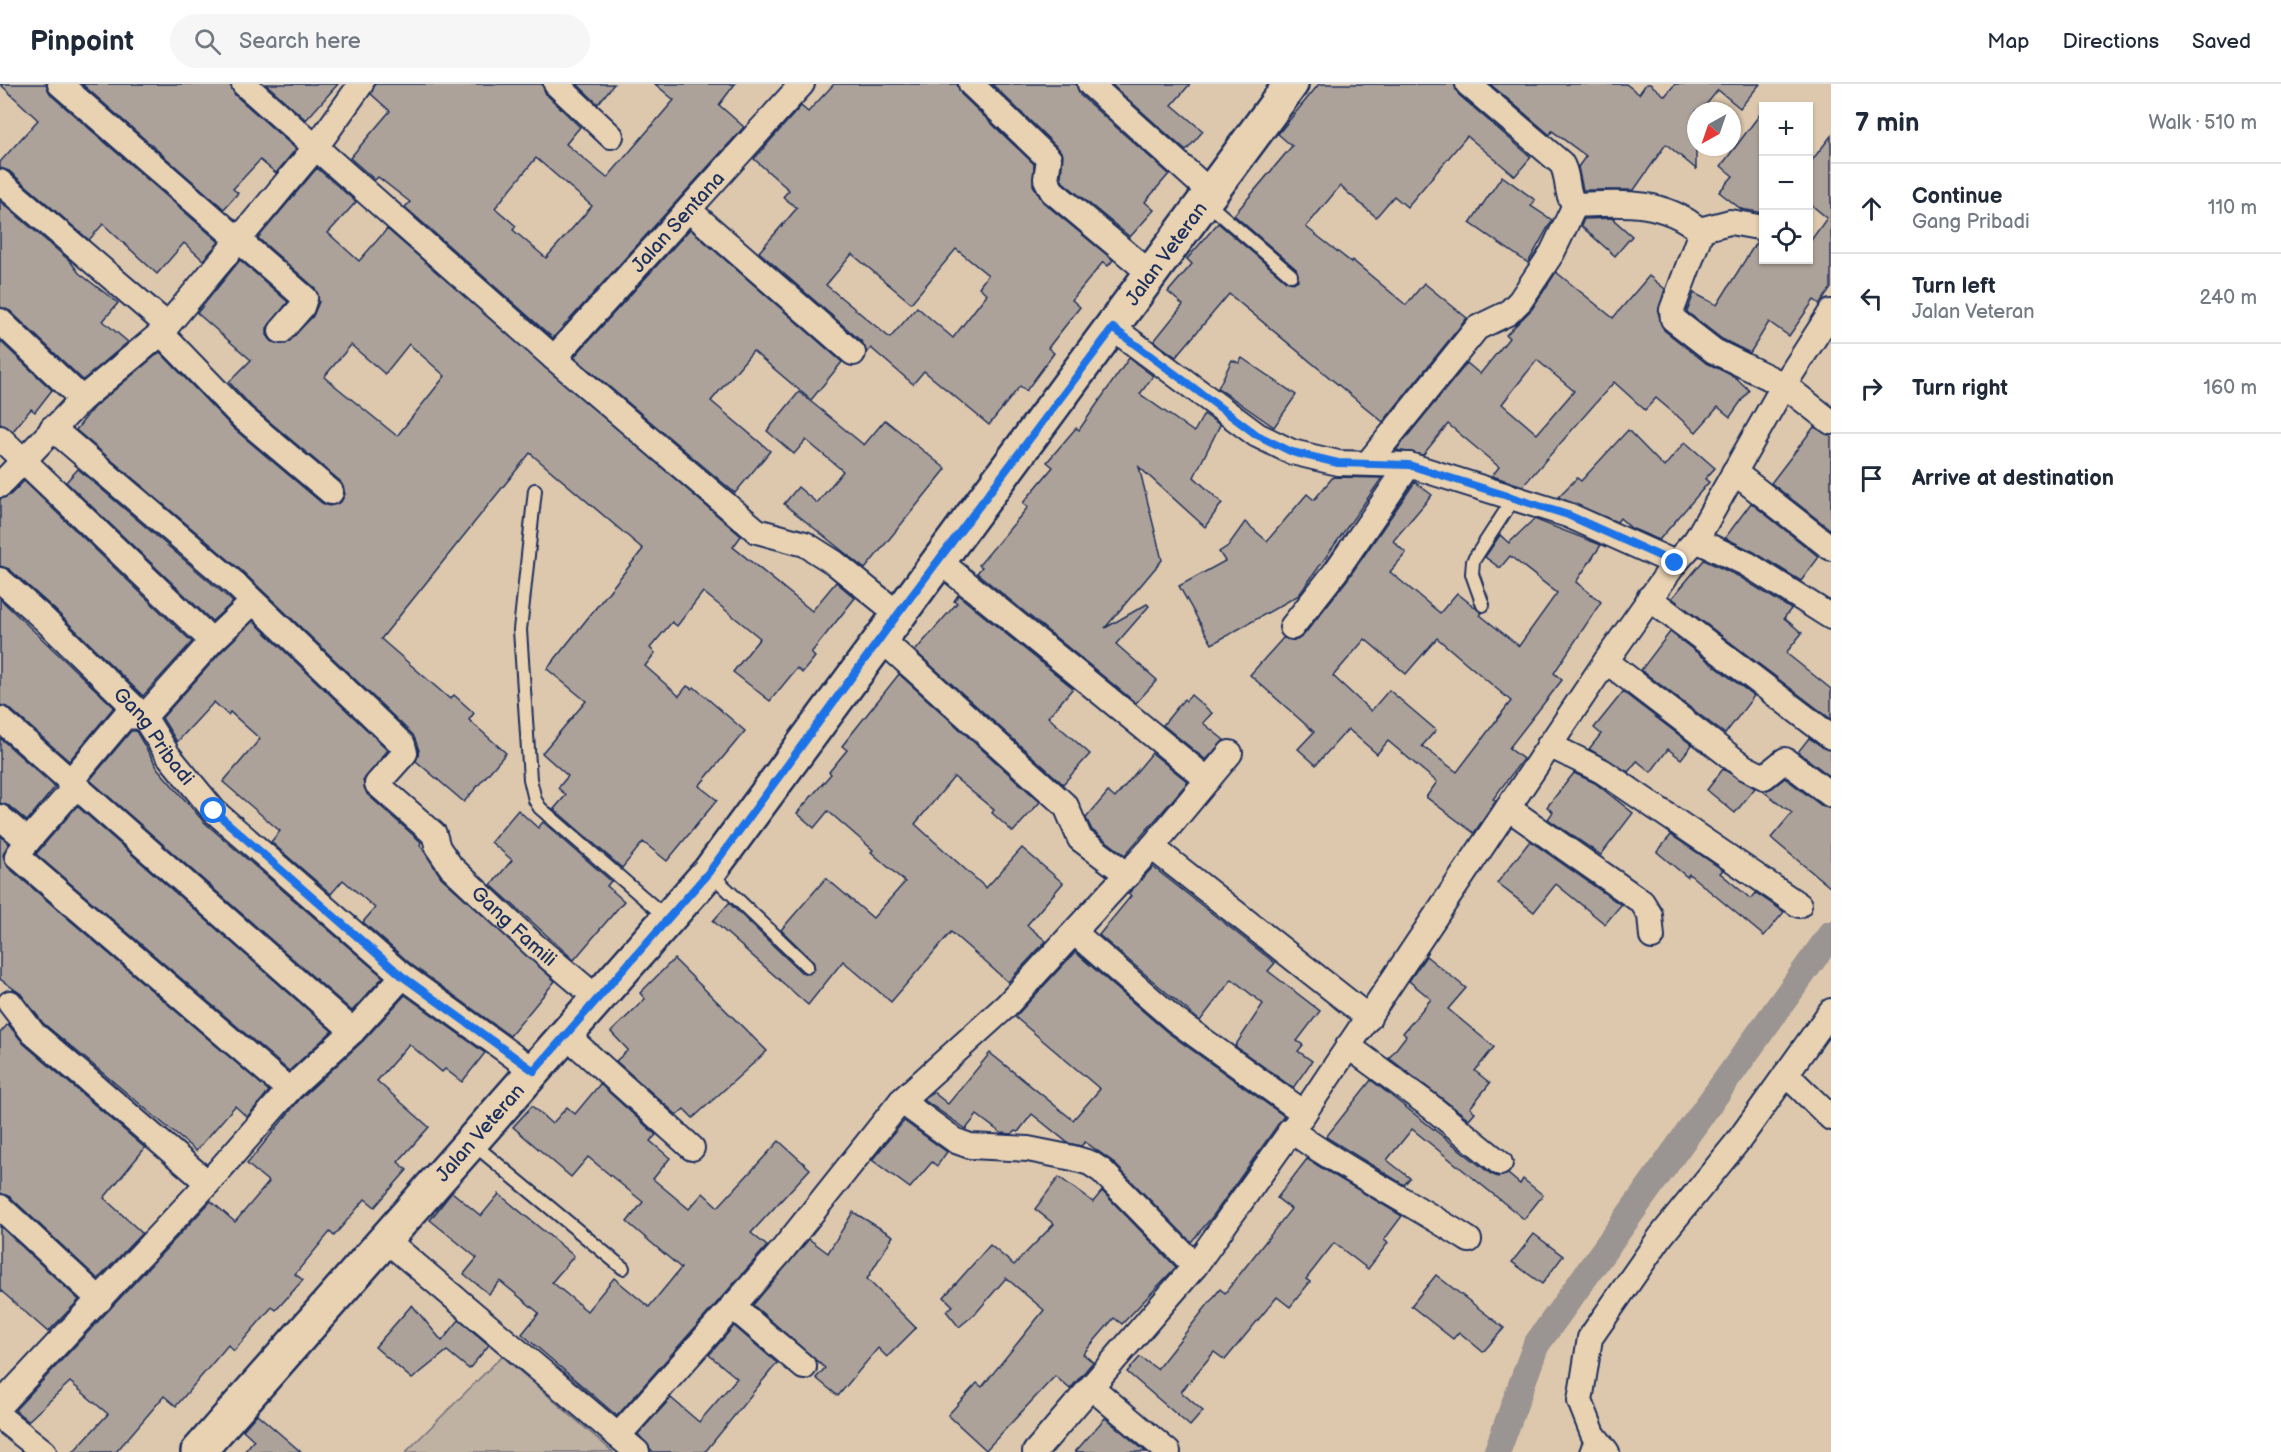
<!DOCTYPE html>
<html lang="en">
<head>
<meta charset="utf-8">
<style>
  body { margin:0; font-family:"Balsamiq Sans",sans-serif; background:#f6f6f7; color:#1f2937 }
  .controls { position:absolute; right:18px; top:18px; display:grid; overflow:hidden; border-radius:0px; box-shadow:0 2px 4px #0004 }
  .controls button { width:54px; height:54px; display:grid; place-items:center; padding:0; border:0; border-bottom:2px solid #e0e1e3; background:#fff; color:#1f2937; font:30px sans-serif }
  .compass { position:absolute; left:1687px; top:18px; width:54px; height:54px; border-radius:50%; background:#fff; box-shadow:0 2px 4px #0004; rotate:220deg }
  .stop { position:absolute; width:18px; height:18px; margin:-14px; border:4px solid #1a73e8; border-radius:50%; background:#fff }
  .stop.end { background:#1a73e8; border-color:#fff; box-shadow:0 2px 6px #0008 }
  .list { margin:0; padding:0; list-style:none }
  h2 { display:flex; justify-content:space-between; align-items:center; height:78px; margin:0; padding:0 24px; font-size:26px }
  h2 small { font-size:20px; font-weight:400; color:#747a83 }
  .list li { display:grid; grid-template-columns:39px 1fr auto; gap:18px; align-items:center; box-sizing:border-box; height:90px; padding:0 24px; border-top:2px solid #e0e1e3 }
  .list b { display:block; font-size:22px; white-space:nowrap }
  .list p { margin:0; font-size:20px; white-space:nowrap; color:#747a83 }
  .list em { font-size:20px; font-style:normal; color:#747a83 }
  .icon { flex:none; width:33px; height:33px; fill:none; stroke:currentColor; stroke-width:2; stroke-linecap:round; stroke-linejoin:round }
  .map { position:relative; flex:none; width:1831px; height:1368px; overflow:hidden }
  header { display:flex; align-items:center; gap:36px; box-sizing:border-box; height:84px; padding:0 30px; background:#fff; border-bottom:2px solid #e0e1e3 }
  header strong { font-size:28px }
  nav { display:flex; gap:33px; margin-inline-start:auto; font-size:21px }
  .search { width:420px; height:54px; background:#f6f6f7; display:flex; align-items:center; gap:15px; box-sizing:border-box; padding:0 21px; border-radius:33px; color:#747a83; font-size:22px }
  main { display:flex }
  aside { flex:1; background:#fff }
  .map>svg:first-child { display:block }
  .green { fill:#c0b2a2; stroke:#6e7080; stroke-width:1.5 }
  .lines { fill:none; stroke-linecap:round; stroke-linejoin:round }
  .canal { stroke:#9a9492; stroke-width:27 }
  .building { fill:#ada299; stroke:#1b2f5e; stroke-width:1.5; fill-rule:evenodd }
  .lane-casing { stroke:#1b2f5e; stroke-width:16 }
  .street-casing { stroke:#1b2f5e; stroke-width:28 }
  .primary-casing { stroke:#1b2f5e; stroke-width:38 }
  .lane { stroke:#e9d2b2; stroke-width:12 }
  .street { stroke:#e9d2b2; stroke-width:24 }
  .primary { stroke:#e9d2b2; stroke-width:33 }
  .route { stroke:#1a73e8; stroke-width:8 }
  .labels { text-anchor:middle; stroke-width:6; stroke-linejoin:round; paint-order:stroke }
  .street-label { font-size:20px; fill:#1b2f5e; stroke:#e9d2b2 }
</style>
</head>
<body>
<header>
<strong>Pinpoint</strong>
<div class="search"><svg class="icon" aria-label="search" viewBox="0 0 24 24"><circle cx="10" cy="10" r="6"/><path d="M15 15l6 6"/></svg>Search here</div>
<nav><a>Map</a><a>Directions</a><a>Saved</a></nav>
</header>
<main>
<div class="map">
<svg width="1831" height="1368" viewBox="0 0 1831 1368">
  <rect width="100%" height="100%" fill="#ddc8ad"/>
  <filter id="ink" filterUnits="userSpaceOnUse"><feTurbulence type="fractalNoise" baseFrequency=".0167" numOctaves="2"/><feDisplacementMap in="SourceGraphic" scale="12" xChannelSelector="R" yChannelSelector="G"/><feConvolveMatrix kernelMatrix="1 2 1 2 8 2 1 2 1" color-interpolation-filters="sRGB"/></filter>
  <g filter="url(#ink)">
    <path class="green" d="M502,1272L613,1368H406Z"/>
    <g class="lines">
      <path class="canal" d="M1497,1368L1536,1261L1831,850"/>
    </g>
    <g class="building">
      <path d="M0,0H46L51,11L219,158L203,176L184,159L157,190L103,140L89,156L9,87L0,84V78L38,36Z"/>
      <path d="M82,0H230L235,11L296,65L276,89L260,76L233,105L238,109L224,125Z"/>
      <path d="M266,0H338L306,36Z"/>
      <path d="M375,0H542L546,10L580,43L566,60L607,94L674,16L655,0H735L719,21L744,43L553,254L405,123L410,118L378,93L375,96L350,74L390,27L371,10ZM536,74L592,122L546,174L513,146L516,142L495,124Z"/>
      <path d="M577,0H614L598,20Z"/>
      <path d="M834,0H957L961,10L1034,80L1033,101L1043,118L1113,176L1108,182L1103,178L1072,216L1080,223L1048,264L1054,269L1026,307L1020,302L989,341L924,287L913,300L871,264L867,269L862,258L759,168L797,124L783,113L789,106L754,75L801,22L808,28ZM956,165L988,191L979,203L987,210L953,254L917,223L890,254L826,201L852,170L911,219Z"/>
      <path d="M992,0H1076L1080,11L1169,90L1145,118L1154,126L1130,153L1063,98L1061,93L1063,71L1059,65Z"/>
      <path d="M1111,0H1190L1172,21L1203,47L1186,67Z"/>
      <path d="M1319,0H1454L1459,11L1531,73L1515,92L1467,52L1407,123L1394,112L1376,133L1340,102L1306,143L1351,178L1352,176L1406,221L1424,199L1467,234L1383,338L1229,210L1176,273L1154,257L1183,221L1168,208L1192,180L1187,175L1218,139L1286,197L1293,199L1298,196L1296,185L1234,131L1292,62L1278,50Z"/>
      <path d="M1490,0H1626L1639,10L1646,0H1650L1665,12L1675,0H1760L1740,24L1718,6L1701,27H1696V85L1666,60L1634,106H1583L1578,83L1586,72L1552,47L1550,51Z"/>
      <path d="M1764,25V129L1741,125L1719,108L1733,92L1721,82Z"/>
      <path d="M1831,52V204L1820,220L1814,216L1789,252L1769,238L1750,269L1722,255L1687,228L1694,209L1717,221L1757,157L1764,158V176H1809V159L1827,134L1809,119V80Z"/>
      <path d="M317,84L356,118L328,149L359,177L387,145L741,452L733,463L812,527L836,498L855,514L811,569L815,573L802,589L797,584L770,617L733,588L760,554L703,508L677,542L672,538L650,564L655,569L645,582L679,612L687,602L692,605L694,603L745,647L699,702L717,716L667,777L643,758L622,784L554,725L566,711L558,704L568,692L542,669L586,617L547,585L643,465L530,369L381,555L450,615L454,611L474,629L469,636L506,669L464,718L416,677L419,666L413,651L243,488L76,346L93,324L160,268L233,344L322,419L329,422L341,418L345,410L340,397L252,323L229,298L251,276L197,229L240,176L288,218L267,244V251L272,258L286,260L313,232L319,218L315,204L258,154ZM409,260L445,292L397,352L324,293L351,261L385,290Z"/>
      <path d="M1502,92L1535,116L1531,122L1552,136L1528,179L1470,139Z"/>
      <path d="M0,117L70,177L79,189L118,219L103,237L128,258L83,296L10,227L0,223Z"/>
      <path d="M1615,134L1614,136L1632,152L1615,172L1581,142L1584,135Z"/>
      <path d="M690,145L842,278L811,316L753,267L711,317L770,367L735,409L574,273Z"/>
      <path d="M1556,188L1613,234L1649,192L1665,205L1658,228L1664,246L1705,278L1735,293L1749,306L1730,333L1718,323L1696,348L1656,314L1645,326L1614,298L1523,402L1492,392L1499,383L1448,340L1423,371L1396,366L1467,279L1480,290L1509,254L1506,251L1532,225ZM1537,276L1574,307L1537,350L1502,320Z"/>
      <path d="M0,257L52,306L35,328L31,325L13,347L0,340Z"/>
      <path d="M1129,274L1153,292L1140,310L1194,348L1204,330L1220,341L1194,393L1222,419L1205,443L1139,383L1162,476L1105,544L1147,520L1149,522L1116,560L1157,596L1136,619L977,489L982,483L979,481L1028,423L1023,419L1053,383L1047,378L1076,344L1079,346Z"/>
      <path d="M1242,274L1296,311L1274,343L1218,304L1232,276L1239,279Z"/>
      <path d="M799,308L864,361L885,336L946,385L865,485L784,420L798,403L817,419L843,387L806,356L794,370L767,347Z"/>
      <path d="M1814,343L1831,352V446L1771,399Z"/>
      <path d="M1628,346L1664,383L1685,358L1715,384L1705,395L1709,398L1659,456L1631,444L1620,434L1617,438L1558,413L1577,394L1581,397Z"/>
      <path d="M78,385L223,509L233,518L212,537L66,398Z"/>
      <path d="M1333,393L1382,394L1299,511L1212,560L1179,502L1225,477L1219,468L1228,462L1245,438L1267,457L1307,410L1314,416Z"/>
      <path d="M24,397L192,558L143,612L53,524L9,485L0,482V415L10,411Z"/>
      <path d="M1415,398L1432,411L1393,457L1406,469L1390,488L1440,529L1457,509L1482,529L1480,531L1519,562L1557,509L1510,472L1500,484L1485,473L1500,451L1509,459L1534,435L1601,461L1576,498L1601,518L1554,589L1562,596L1509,664L1523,675L1493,715L1496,717L1474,749L1426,713L1437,698L1388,657L1377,670L1348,645L1316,681L1298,665L1314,648L1250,591L1283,554L1297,556L1303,552L1347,496ZM1437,554L1511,617L1457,688L1422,662L1436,646L1389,606L1371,627L1333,592L1365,555L1406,590Z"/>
      <path d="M1751,419L1819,473L1801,497L1754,468L1725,454Z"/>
      <path d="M1704,476L1740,493L1791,525L1784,534L1802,549L1786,569L1831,605V635L1672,514Z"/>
      <path d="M958,511L1073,604L1048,633L1090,670L1063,700L915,567L957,519L954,517Z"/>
      <path d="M0,515L114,623L69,677L9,624L0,621Z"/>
      <path d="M253,537L388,666L363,697L367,710L421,758L420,761L441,793L555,897L510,952L412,881L363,838L375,824L343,796L331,810L271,758L280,747L223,698L260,655L230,628L228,631L214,618L177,658L162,634L222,567Z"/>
      <path d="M1670,548L1754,612L1725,650L1641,586Z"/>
      <path d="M899,590L1040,718L1013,748L992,729L994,726L954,693L915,740L986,804L1022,764L1063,799L1027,841L1046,857L1008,898L951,848L891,918L843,877L808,921L713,837L729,819L801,888L809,890L815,885L813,877L781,846L826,794L873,834L905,798L871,768L873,766L828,727L814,744L797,729L831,690L829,688L847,666L842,662Z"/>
      <path d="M1623,608L1692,661L1681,675L1668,665L1651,688L1637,677L1628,688L1589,665L1601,650L1594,644Z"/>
      <path d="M1191,611L1212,629L1203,639L1224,656L1206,676L1163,641L1184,615L1186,617Z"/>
      <path d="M131,647H136L158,685L204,738L383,893L352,927L90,696Z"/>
      <path d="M0,654L55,703L27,737L9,722L0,719Z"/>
      <path d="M1809,654L1831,667V693L1798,668Z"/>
      <path d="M1152,669L1188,698L1125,771L1092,746L1086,734L1108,708L1115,714Z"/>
      <path d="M1723,685L1755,704L1735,729L1707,706Z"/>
      <path d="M1574,689L1595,699L1633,729L1601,771L1548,735L1553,728L1547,723Z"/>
      <path d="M1785,694L1822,722L1831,725V804L1771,754L1792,729L1763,707L1772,704Z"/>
      <path d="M77,722L332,947L289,987L36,770Z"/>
      <path d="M518,726L538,744L543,738L611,797L607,802L624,817L574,876L491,801L512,776L491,758Z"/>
      <path d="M1671,751L1723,786L1720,789L1751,815L1756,809L1784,828L1764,852L1689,790L1687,793L1657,768Z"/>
      <path d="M0,752L9,759L3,771L8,783L269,1007L247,1033L235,1022L196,1067L43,939L21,910L0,895Z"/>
      <path d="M1530,757L1621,821L1605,840L1556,800L1534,828L1497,799Z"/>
      <path d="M1153,783L1275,879L1268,887L1320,927L1297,957L1303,961L1298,967L1312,977L1293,1004L1235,962L1263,920L1232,895L1200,937L1099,851L1131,812L1128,810Z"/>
      <path d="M1075,868L1167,948L1284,1032L1213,1132L1191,1158L1112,1077L1085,1058L1081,1062L1068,1059L1032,1030L1018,1048L1015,1047L1012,1050L1001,1049L977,1031L966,1045L924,1016L933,1008L948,1020L990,969L1073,1036L1100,1005L1015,933Z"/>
      <path d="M1426,872L1466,904L1448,925L1494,963L1475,987L1490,999L1470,1024L1475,1028L1469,1035L1389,974L1406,952L1403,949L1431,915L1409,897Z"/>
      <path d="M674,875L767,967L693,1034L684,1025L677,1031L616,977L628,966L611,948L645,915L640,909Z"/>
      <path d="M405,911L485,969L462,998L445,985L442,988L409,960L377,997L429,1043L398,1078L407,1086L375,1123L365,1115L334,1152L330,1148L295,1190L303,1196L276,1226L272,1223L234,1267L228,1261L176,1322L164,1312L116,1368H73L108,1330L70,1298L28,1337L15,1326L211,1117L235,1138L269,1098L247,1080L299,1016L363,957Z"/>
      <path d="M8,940L24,960L145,1064L104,1114L142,1149L98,1195L10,1113L0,1109V949Z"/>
      <path d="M1371,996L1491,1090L1498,1093L1508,1090L1520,1100L1523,1095L1543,1111L1524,1135L1412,1045L1387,1076L1410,1094L1404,1101L1326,1053Z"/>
      <path d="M600,1000L656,1051L650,1057L670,1074L653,1095L689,1125L703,1109L718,1123L779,1057L810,1085L751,1149L767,1162L617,1332L522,1250L539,1229L500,1197L489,1210L464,1190L477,1174L430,1136L452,1108L481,1132L499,1110L574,1172L552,1198L587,1227L614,1194L649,1223L681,1184L627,1138L643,1118L588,1073L571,1093L513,1043L532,1022L552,1040L567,1023L575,1030Z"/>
      <path d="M904,1037L947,1068L937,1082L932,1078L910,1104L872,1076Z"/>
      <path d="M1307,1075L1402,1132L1384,1156L1388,1159L1368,1185L1334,1159L1306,1195L1310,1198L1290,1223L1277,1213L1225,1276L1214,1268L1181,1308L1203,1327L1190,1342L1127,1288L1140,1273L1157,1285L1220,1205L1225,1209L1291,1125L1277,1114Z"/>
      <path d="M1059,1093L1093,1118L1102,1107L1176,1183L1122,1240L1114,1234L1083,1270L1093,1278L1070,1305L1055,1292L986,1366L948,1331L977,1299L982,1303L1044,1226L1006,1194L976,1229L959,1243L946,1227L953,1222L944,1213L990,1161L1014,1181L1054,1140L1035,1125Z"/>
      <path d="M853,1128L893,1152L867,1195L916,1244L887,1273L878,1264L838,1312L816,1294L825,1284L753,1221L809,1155L828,1169Z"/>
      <path d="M0,1142L79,1216L48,1248L0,1206Z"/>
      <path d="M1534,1150L1563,1172L1542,1200L1512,1178Z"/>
      <path d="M1436,1191L1504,1244L1483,1268L1459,1248L1453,1255L1411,1222Z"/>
      <path d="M412,1221L442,1257L459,1236L489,1261L469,1285L447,1267L412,1295L375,1263Z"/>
      <path d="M734,1242L777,1279L705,1368H653L638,1350L671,1314L699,1338L737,1294L709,1271Z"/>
      <path d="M257,1330L301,1368H244L254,1356L243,1346Z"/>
      <path d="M1105,1334L1146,1368H1075Z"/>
    </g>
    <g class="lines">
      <defs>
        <g id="lane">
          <path d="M1205,117L1291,191"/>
          <path d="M535,406L520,546L530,695L535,716L540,724L668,835"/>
          <path d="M1483,521L1472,490L1473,477L1514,414"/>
          <path d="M710,789L807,882"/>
          <path d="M472,1059L623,1184"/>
          <path d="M1586,1368L1593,1350"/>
        </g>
        <g id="street">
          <path d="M60,0L305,214L302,223L281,247"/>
          <path d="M244,0L554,274L757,447L805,460L835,479L898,530"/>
          <path d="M556,0L611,52"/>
          <path d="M971,0L1049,75L1046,95L1052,107L1151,190"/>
          <path d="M1090,0L1211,109"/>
          <path d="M0,98L167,241"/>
          <path d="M1575,121C1621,119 1663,115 1699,146V153L1672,226L1673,235L1714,267L1784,301L1831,338"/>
          <path d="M689,126L853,269"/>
          <path d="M1699,146L1730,138L1764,144"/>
          <path d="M0,237L82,315"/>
          <path d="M1113,244L1257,351L1292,368L1338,379L1409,381L1568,431L1675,479"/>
          <path d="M161,249L242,333L331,408"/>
          <path id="s1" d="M554,274L802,0"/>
          <path id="s2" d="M52,344L233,498L403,661L405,669L377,700L434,750L438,764L451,783L534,861L598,915"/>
          <path d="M0,354L212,557"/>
          <path d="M1368,379L1477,244L1508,229L1520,217L1552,169L1575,121C1564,108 1570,92 1561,79L1468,0"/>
          <path d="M1734,388L1831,464"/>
          <path d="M0,401L82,315L161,249L316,63L361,0"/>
          <path d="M1696,456L1747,480L1831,533"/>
          <path d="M938,476L1208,696"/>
          <path id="s3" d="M0,496L44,535L144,633L168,671L214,727L403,892L534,987"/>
          <path d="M1649,514L1831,653"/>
          <path d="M1292,543L1336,487L1409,381"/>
          <path d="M881,555L1066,722L1080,755L1128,791"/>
          <path d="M1606,577L1744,683L1764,693L1785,676L1831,711"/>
          <path d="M0,635L353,947"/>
          <path d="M1549,661L1602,687L1799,821"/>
          <path d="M1508,724L1642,818L1650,831L1652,853"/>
          <path d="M0,733L28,757L17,772L289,1006"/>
          <path d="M28,757L70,709L69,699L125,632L144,633L212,557L252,519"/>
          <path d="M1152,763L1230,669"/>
          <path d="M1075,849L1175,936L1304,1029"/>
          <path d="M10,919L33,949L208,1099"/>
          <path d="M565,950L692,1064"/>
          <path d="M1348,962L1430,1022L1500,1079"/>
          <path d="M1786,990L1831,1034"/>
          <path d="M901,1017L956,1057L970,1062L1028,1065L1073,1074L1090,1079L1102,1087L1195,1182"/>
          <path d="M1290,1046C1347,1087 1410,1118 1469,1156"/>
          <path d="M0,1123L100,1216"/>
          <path d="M385,1155L637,1368"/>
          <path d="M732,1222L804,1283"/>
          <path d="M1091,1303L1168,1368"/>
          <path d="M0,1321L208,1099L289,1006L353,947L403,892"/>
          <path d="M0,1333L44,1368"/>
          <path d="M618,1352L780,1169L901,1017L1006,922L1152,763L1369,934"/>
          <path d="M1035,1368L1195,1182L1304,1029L1606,577L1675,479L1696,456L1784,301L1831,228"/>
          <path d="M1607,1368L1593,1350L1580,1317L1590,1254L1661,1152L1739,1056L1831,927"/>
        </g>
        <g id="primary">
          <path id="s4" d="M198,1368L709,788L1291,0"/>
        </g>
      </defs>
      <use href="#lane" class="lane-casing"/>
      <use href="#street" class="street-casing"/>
      <use href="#primary" class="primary-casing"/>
      <use href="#lane" class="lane"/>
      <use href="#street" class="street"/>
      <use href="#primary" class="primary"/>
    </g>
  </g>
  <g class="lines" filter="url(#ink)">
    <path class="route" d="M214,727L402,892L534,987L709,788L898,530L1113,244L1257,351L1292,368L1338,379L1409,381L1568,431L1675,479"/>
  </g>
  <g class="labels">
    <g class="street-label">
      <text dy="7" stroke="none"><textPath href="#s1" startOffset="184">Jalan Sentana</textPath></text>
      <text dy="7" stroke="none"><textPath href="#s4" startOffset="1542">Jalan Veteran</textPath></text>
      <text dy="7" stroke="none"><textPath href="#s3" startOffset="220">Gang Pribadi</textPath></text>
      <text dy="7" stroke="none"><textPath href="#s2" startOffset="723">Gang Famili</textPath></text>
      <text dy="7" stroke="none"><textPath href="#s4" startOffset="426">Jalan Veteran</textPath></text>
    </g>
  </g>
</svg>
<div class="controls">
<button>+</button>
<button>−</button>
<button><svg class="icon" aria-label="locate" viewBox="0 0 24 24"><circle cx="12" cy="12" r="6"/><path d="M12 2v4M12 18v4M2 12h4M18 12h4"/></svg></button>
</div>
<svg class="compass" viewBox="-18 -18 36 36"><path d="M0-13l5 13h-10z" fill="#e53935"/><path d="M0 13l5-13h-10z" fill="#747a83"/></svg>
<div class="stop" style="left:214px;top:727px"></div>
<div class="stop end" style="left:1675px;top:479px"></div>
</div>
<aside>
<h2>7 min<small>Walk · 510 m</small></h2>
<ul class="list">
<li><svg class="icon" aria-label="ahead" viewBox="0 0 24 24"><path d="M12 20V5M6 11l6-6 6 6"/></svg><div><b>Continue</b><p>Gang Pribadi</p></div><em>110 m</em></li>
<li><svg class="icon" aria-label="left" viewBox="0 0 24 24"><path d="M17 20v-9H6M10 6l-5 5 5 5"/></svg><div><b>Turn left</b><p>Jalan Veteran</p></div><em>240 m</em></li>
<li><svg class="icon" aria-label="right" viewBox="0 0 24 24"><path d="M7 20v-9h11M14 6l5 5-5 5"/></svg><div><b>Turn right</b></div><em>160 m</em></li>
<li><svg class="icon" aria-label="arrive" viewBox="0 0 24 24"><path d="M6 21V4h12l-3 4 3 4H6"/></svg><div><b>Arrive at destination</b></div></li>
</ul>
</aside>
</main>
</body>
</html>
